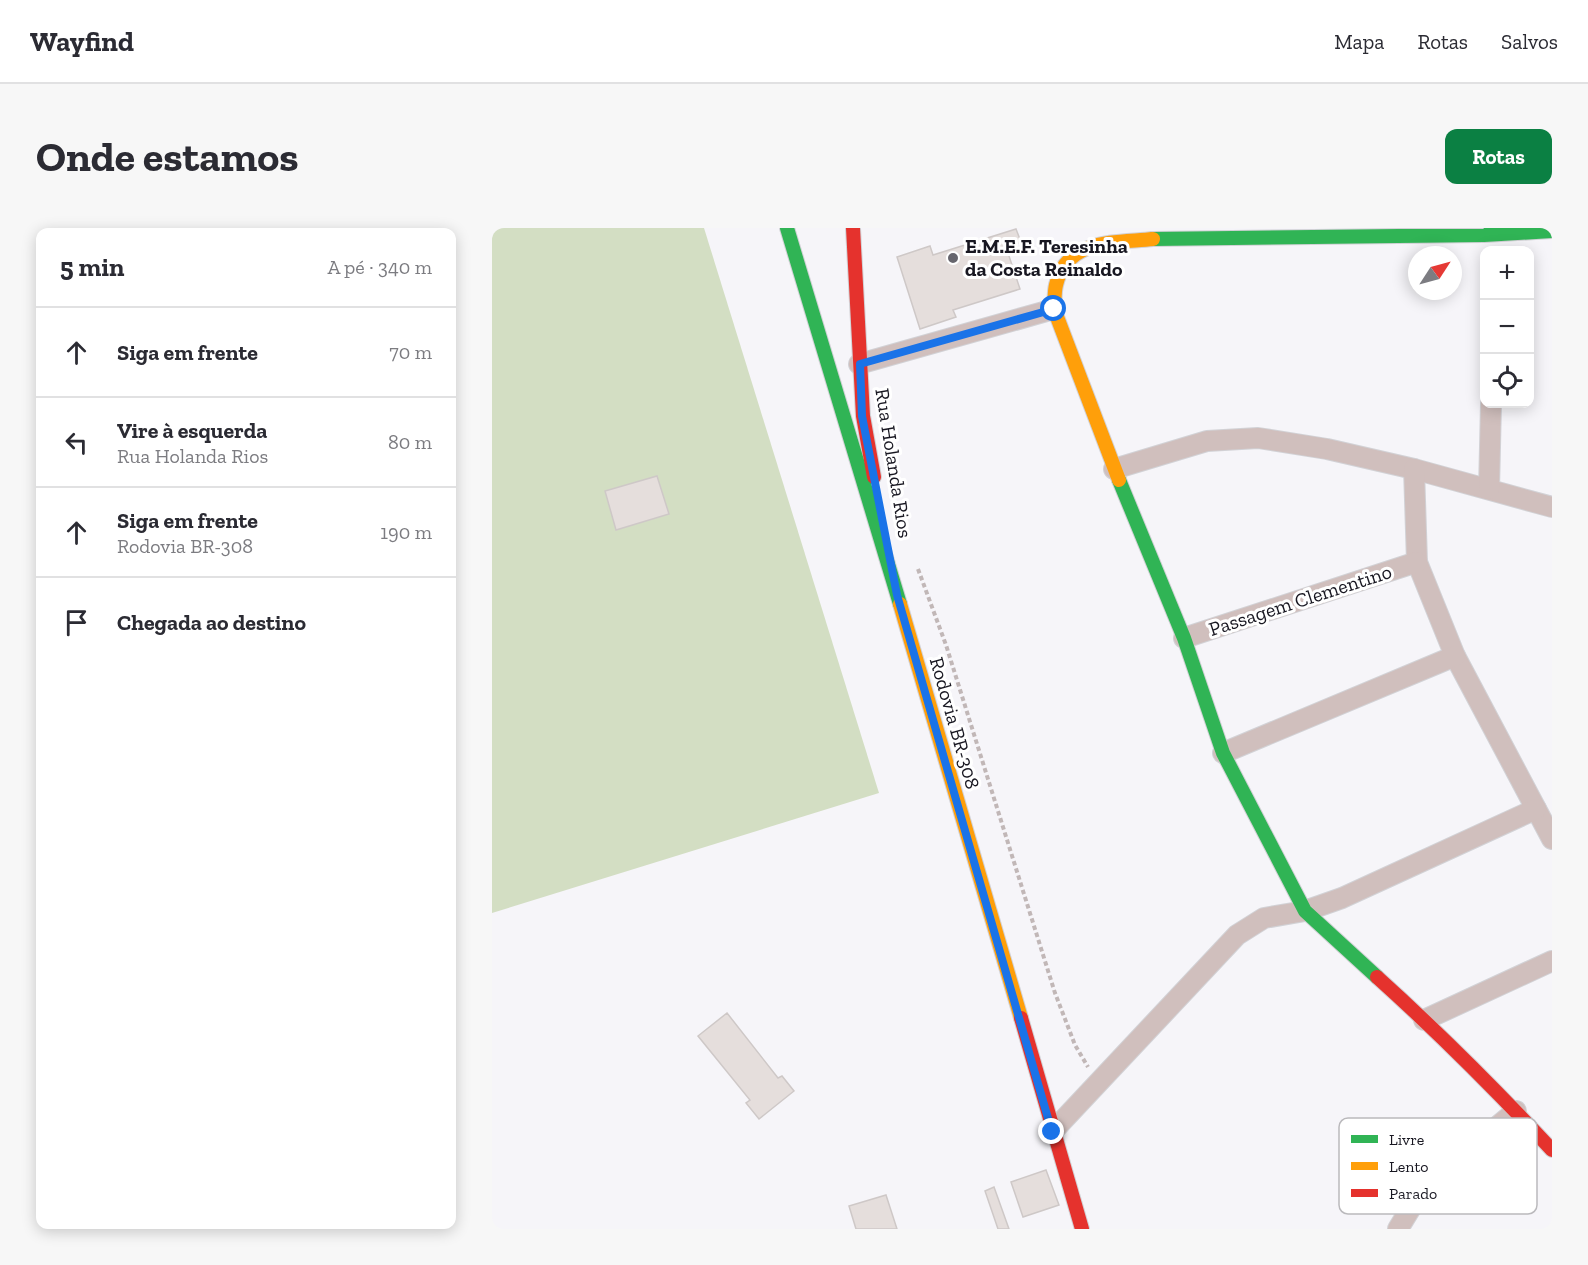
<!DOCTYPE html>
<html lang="pt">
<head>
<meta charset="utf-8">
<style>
  body { margin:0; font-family:"Zilla Slab",serif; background:#f7f7f7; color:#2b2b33 }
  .controls { position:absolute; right:18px; top:18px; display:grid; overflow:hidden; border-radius:12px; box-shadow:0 3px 15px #0003 }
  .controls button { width:54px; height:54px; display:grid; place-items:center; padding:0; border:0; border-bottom:2px solid #e1e1e2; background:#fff; color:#2b2b33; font:30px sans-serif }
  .compass { position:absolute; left:916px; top:18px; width:54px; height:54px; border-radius:50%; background:#fff; box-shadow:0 3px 15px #0003; rotate:54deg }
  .stop { position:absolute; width:18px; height:18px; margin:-14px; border:4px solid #1a73e8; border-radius:50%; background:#fff }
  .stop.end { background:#1a73e8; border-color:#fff; box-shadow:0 2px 6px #0008 }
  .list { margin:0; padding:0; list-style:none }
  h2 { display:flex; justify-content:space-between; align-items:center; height:78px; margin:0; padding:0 24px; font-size:26px }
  h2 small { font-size:20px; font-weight:400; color:#7c7c81 }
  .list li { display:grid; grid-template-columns:39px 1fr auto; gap:18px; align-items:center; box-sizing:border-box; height:90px; padding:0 24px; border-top:2px solid #e1e1e2 }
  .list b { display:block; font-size:22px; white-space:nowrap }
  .list p { margin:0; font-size:20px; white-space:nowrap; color:#7c7c81 }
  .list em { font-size:20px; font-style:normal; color:#7c7c81 }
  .icon { flex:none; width:33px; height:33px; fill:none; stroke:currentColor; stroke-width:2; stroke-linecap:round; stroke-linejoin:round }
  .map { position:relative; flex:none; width:1060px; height:1001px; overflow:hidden; border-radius:12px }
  header { display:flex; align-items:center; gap:36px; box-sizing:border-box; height:84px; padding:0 30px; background:#fff; border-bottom:2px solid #e1e1e2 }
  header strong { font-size:28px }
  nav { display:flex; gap:33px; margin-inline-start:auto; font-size:21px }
  .intro { display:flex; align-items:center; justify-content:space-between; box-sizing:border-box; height:144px; padding:0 36px }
  h1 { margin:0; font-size:42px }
  .button { padding:15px 27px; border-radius:12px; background:#0b8043; color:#fff; font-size:21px; font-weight:700 }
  main { display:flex; gap:36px; padding:0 36px }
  aside { flex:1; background:#fff; border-radius:12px; box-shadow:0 3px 15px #0003 }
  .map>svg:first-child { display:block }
  .green { fill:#d3dec3 }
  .building { fill:#e5dedc; stroke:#cec8c7; stroke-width:1.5 }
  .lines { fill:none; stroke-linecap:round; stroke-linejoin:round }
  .street-casing { stroke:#d2d2d6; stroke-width:22 }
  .fast-casing { stroke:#d2d2d6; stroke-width:16 }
  .slow-casing { stroke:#d2d2d6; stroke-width:16 }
  .jam-casing { stroke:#d2d2d6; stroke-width:16 }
  .path { stroke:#c1b7b7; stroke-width:4; stroke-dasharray:4.5 3; stroke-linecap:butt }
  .street { stroke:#d0bfbd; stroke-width:20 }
  .fast { stroke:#30b455; stroke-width:14 }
  .slow { stroke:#ff9f0a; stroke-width:14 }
  .jam { stroke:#e5322d; stroke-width:14 }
  .route { stroke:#1a73e8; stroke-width:8 }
  .poi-dot { fill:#66656d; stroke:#fff; stroke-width:2 }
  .labels { text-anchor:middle; stroke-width:6; stroke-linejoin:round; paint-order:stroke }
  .poi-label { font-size:20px; font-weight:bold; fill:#181721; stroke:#fff; text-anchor:start }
  .street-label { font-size:20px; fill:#181721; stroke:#fff }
  .key { fill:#fff; stroke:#bab9bc; stroke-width:1.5 }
  .key-label { font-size:16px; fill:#181721 }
</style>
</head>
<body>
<header>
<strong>Wayfind</strong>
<nav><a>Mapa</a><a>Rotas</a><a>Salvos</a></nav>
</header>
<div class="intro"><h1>Onde estamos</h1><a class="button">Rotas</a></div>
<main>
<aside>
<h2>5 min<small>A pé · 340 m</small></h2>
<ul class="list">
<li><svg class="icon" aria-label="ahead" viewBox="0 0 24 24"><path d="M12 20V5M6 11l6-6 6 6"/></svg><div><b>Siga em frente</b></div><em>70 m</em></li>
<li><svg class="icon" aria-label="left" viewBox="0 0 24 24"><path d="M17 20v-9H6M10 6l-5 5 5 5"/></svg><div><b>Vire à esquerda</b><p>Rua Holanda Rios</p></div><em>80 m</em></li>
<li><svg class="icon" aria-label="ahead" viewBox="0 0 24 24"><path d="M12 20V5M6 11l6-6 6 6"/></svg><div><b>Siga em frente</b><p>Rodovia BR-308</p></div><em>190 m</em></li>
<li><svg class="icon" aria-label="arrive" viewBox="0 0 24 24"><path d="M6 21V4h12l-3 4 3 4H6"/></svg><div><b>Chegada ao destino</b></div></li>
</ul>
</aside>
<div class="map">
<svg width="1060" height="1001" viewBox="0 0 1060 1001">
  <rect width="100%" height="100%" fill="#f6f5f9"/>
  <path class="green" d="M0,0H212L387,565L0,685Z"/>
  <g class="building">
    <path d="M524,1L529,14L514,19L528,61L461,82L464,89L428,101L405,29L438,18L441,27Z"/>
    <path d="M165,248L177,286L124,302L113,263Z"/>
    <path d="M235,785L286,850L290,848L302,863L267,891L254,875L258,872L206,808Z"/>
    <path d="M554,942L567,977L531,989L519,954Z"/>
    <path d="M502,959L517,1001H506L493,963Z"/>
    <path d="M394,967L405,1001H364L357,978Z"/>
  </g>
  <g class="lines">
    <defs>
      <g id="street">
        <path d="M367,136L562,81"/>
        <path d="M622,241L715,213L766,210L835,221L922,241L1060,279"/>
        <path d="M922,241L925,334L963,428L1060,611"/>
        <path d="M997,261L999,176"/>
        <path d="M692,410L925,334"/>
        <path d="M731,525L963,428"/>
        <path d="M932,792L1060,733"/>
        <path d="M560,904L745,707L772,690L813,683L850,670L1044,581"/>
        <path d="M906,1001L931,960L1024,883"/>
      </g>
      <g id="fast">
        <path d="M295,0L408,376"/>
        <path d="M661,11L992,7L1060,3"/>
        <path d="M627,252L692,410L731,525L813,683L885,749"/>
      </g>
      <g id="slow">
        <path d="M627,252L562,81C563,73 562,65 564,57C575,10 623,15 661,11"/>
        <path d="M408,376L529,790"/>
      </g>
      <g id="jam">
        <path d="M361,0L371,188L382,249"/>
        <path d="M885,749C946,804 1004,862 1060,922"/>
        <path d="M529,790L590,1001"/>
      </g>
    </defs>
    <use href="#street" class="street-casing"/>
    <use href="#fast" class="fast-casing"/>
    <use href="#slow" class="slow-casing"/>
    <use href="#jam" class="jam-casing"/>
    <path class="path" d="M426,341L454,417L563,765L583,817L596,839"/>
    <use href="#street" class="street"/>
    <use href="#fast" class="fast"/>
    <use href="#slow" class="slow"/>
    <use href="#jam" class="jam"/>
  </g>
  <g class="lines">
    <path class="route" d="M560,904L405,367L370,188L368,136L562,81"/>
  </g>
  <circle class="poi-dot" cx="461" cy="30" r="6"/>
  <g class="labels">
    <g class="poi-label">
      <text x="473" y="25">E.M.E.F. Teresinha<tspan x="473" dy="23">da Costa Reinaldo</tspan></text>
    </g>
    <g class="street-label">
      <text transform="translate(402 235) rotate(81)" y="7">Rua Holanda Rios</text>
      <text transform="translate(808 372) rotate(-18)" y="7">Passagem Clementino</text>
      <text transform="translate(463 495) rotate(74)" y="7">Rodovia BR-308</text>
    </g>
  </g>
  <rect x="847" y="890" width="198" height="96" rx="9" class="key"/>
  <rect x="859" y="907" width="27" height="8" fill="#30b455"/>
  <rect x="859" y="934" width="27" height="8" fill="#ff9f0a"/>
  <rect x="859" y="961" width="27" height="8" fill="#e5322d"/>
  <g class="key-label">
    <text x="897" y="917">Livre</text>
    <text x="897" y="944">Lento</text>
    <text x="897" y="971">Parado</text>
  </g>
</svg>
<div class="controls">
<button>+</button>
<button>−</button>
<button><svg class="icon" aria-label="locate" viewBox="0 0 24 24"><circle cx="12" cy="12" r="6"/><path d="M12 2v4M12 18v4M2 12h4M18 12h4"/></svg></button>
</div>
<svg class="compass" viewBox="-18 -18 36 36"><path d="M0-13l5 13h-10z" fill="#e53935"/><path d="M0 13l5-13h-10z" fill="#7c7c81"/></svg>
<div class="stop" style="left:562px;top:81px"></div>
<div class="stop end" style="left:560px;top:904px"></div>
</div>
</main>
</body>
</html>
